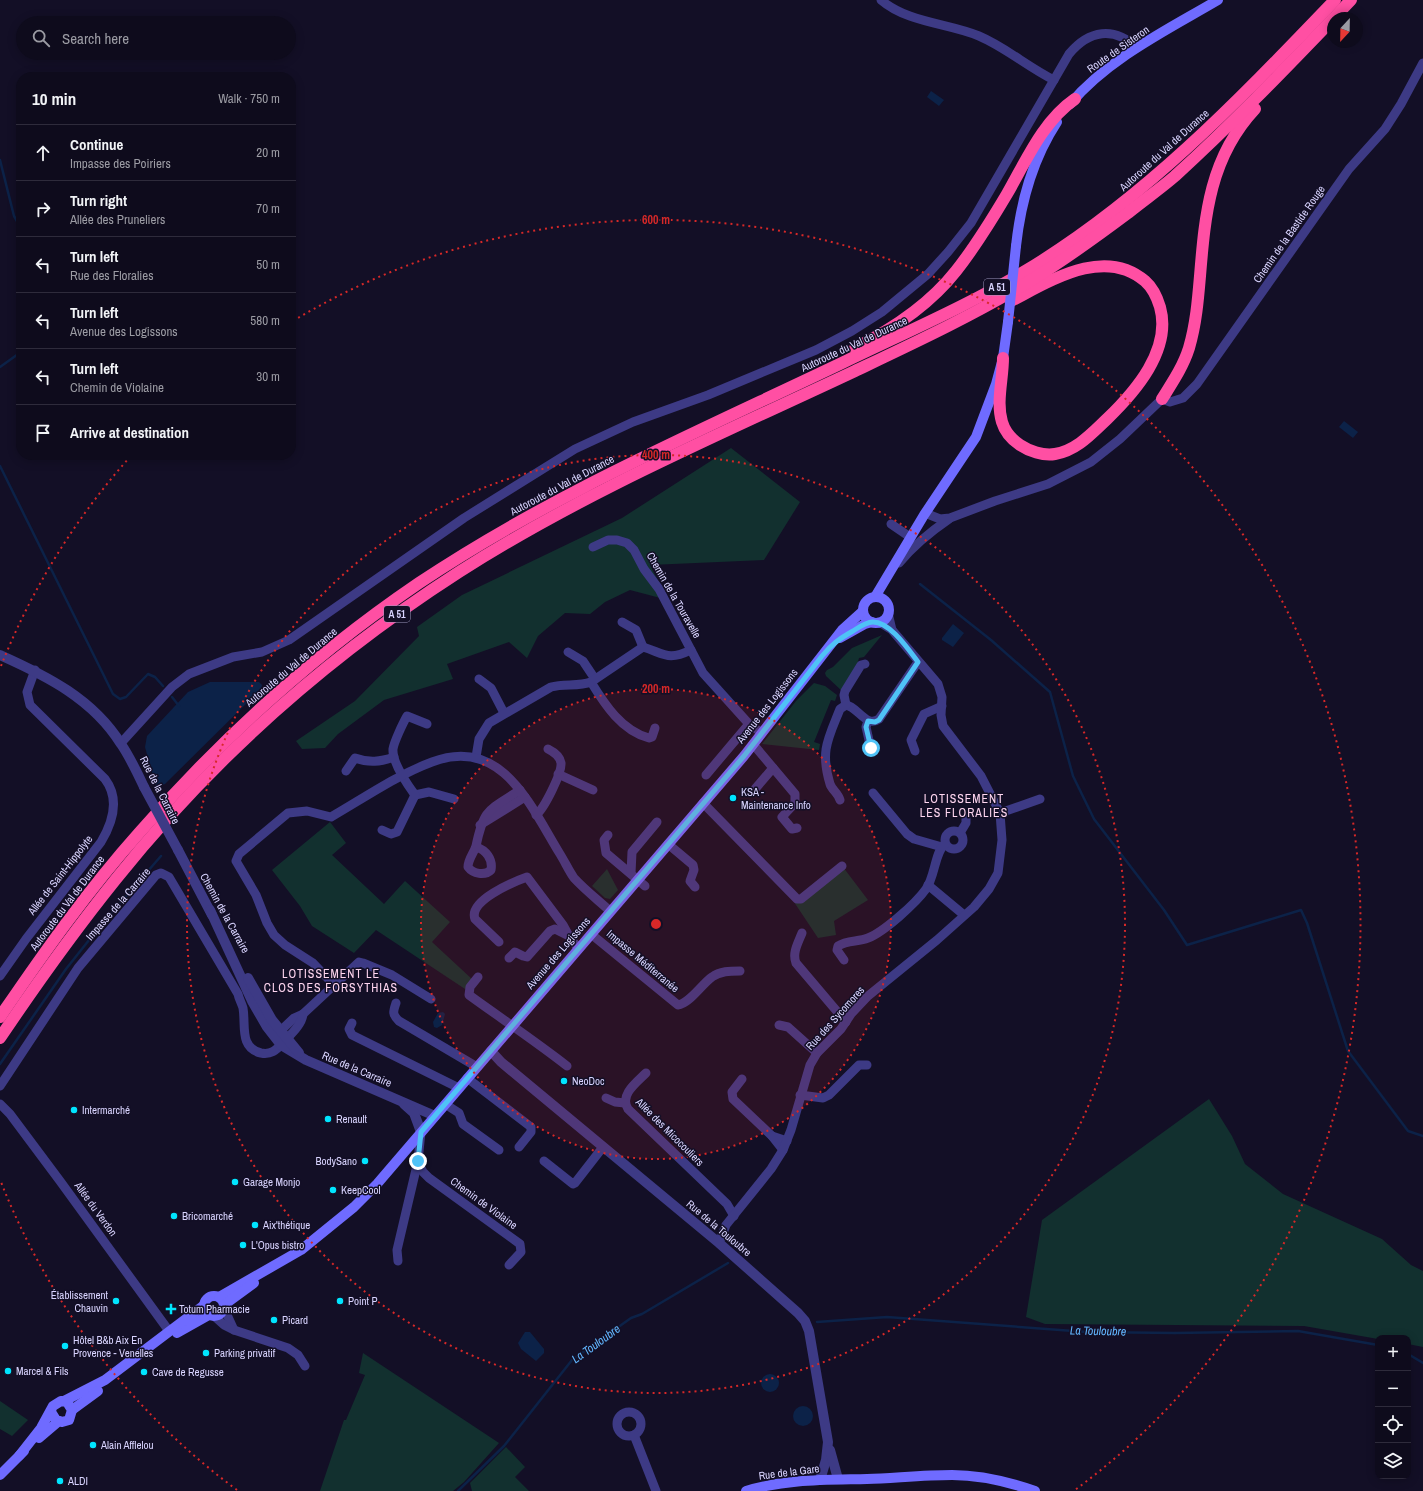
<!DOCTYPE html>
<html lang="en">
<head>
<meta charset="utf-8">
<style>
  body { margin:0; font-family:"Archivo Narrow",sans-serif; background:#171425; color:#f1f3f6 }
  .controls { position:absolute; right:12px; bottom:12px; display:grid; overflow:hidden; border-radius:8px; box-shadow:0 2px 10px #0003 }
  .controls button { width:36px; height:36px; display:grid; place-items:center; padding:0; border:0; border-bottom:1px solid #2e2b3b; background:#0e0b1c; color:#f1f3f6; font:20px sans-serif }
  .compass { position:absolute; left:1327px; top:12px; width:36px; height:36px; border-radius:50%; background:#0e0b1c; box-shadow:0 2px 10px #0003; rotate:202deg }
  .stop { position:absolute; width:12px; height:12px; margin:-9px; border:3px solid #4fc3f7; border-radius:50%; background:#fff }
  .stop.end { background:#4fc3f7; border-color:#fff; box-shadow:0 1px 4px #0008 }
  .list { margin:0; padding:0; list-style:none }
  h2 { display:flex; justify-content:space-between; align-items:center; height:52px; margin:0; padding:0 16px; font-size:17px }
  h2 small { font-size:13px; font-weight:400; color:#9b9ba3 }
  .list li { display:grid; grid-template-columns:26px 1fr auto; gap:12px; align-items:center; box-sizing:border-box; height:56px; padding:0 16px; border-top:1px solid #2e2b3b }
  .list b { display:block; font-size:15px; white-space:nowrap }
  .list p { margin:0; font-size:13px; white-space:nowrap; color:#9b9ba3 }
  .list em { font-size:13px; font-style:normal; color:#9b9ba3 }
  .icon { flex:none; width:22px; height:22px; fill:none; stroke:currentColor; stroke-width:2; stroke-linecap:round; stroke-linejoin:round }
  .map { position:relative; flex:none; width:1423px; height:1491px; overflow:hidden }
  .search { position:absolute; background:#0e0b1c; box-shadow:0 2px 10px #0003; left:16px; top:16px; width:280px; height:44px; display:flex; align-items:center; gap:10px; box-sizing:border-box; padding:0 14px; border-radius:22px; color:#9b9ba3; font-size:15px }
  .panel { position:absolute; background:#0e0b1c; box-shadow:0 2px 10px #0003; left:16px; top:72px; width:280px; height:388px; border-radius:16px }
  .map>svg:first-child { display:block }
  .green { fill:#12302f }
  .water { fill:#0c2248 }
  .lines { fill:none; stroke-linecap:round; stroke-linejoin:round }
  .stream { stroke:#0c2248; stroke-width:2.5 }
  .minor { stroke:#3d3a85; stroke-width:9 }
  .tertiary { stroke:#3d3a85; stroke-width:10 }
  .secondary { stroke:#6f6bff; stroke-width:10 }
  .motorway { stroke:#ff4fa3; stroke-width:12 }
  .tertiary-bridge { stroke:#3d3a85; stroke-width:10 }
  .secondary-bridge { stroke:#6f6bff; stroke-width:10 }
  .route { stroke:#4fc3f7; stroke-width:5 }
  .ring { fill:none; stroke:#d62828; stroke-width:2; stroke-dasharray:2 4 }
  .poi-dot { fill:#00e5ff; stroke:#130f26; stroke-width:1.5 }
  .labels { text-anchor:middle; stroke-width:3; stroke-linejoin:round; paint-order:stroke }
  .shield { fill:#130f26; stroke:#9e99be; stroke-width:1 }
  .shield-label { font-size:10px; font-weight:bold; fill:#d9d4ff }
  .street-label { font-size:11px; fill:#d9d4ff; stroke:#130f26 }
  .poi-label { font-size:11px; fill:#d9d4ff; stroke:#130f26; text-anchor:start }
  .neighbourhood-label { font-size:12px; letter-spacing:1px; fill:#ffd6f0; stroke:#130f26 }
  .water-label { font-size:12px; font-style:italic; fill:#62b6ff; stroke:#130f26 }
  .centre { fill:#d62828; stroke:#130f26; stroke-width:2 }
  .ring-label { font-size:12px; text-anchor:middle; font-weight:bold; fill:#d62828; stroke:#130f26; stroke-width:3; stroke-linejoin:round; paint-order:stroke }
</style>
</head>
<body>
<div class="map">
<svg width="1423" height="1491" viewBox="0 0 1423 1491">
  <rect width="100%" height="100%" fill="#130f26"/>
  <g class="green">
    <path d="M731,448L800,502L764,560L650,565L668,600L630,590L605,602L590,614L565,613L538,636L527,658L509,642L447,664L453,679L384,700L338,734L325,748L302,749L296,741L355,701L419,636L417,627L462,595L622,518Z"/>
    <path d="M882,635L864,657L859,658L857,665L842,691L826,676L825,673L827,670L833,667L852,648Z"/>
    <path d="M814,683L825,686L837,695L835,701L831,700L814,742L820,744L819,750L762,744L796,701Z"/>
    <path d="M330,822L346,843L332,855L384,904L405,881L450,922L432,942L473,980L465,989L376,930L354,953L312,926L300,906L272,870Z"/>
    <path d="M843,867L868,900L834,921L836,935L818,938L794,902Z"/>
    <path d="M607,869L618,890L610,899L605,898L592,886Z"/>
    <path d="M1209,1099L1232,1136L1245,1164L1283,1194L1382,1239L1411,1265L1423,1271V1347L1408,1344V1338L1378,1339L1304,1326L1045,1324L1026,1317L1042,1220Z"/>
    <path d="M363,1353L499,1443L464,1482L453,1491H320L344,1420H346L365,1375L359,1373Z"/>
    <path d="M0,1401L28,1420L12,1436L0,1429Z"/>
    <path d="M506,1447L525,1467L515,1477L529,1491H472L470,1483Z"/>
  </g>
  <g class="water">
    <path d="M931,91L944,100L939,106L927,97Z"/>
    <path d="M1344,421L1358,432L1353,438L1339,427Z"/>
    <path d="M953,624L964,633L953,647L942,640V638Z"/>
    <path d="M210,682H259L262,685L261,689L165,784L156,787L145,747L147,736L188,692Z"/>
    <path d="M443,1012L445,1014L442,1025L437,1028L434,1027L433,1022L438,1013Z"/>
    <path d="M525,1332H530L544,1349V1353L536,1361L521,1349L518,1343Z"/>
    <circle cx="770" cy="1383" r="9"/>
    <circle cx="803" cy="1416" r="10"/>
  </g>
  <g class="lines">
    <g class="stream">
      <path d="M0,160L14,216L21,228"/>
      <path d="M21,293L17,296L21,303"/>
      <path d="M0,367L21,352"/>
      <path d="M0,466L113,694L120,699L126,697L148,674L155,677L163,686"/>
      <path d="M920,584L991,640L1050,692L1073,776L1094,819L1164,910L1187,945L1301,910L1307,923L1348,1051L1408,1131L1423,1136"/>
      <path d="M172,697L179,706"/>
      <path d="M0,1064L66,969L101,925L161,856"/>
      <path d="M817,1322L887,1317L1087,1332L1175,1333L1298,1331L1378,1345"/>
      <path d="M1408,1354L1423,1363"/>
      <path d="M458,1491L504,1446L572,1360L631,1318L642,1314L728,1263"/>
    </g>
    <g class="minor">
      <path d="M881,0C908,23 948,23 979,36C1005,47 1028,67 1054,80"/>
      <path d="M925,513L940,519L950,518L995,501L1048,484L1091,462L1120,439L1162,399L1170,402L1183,398L1197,384L1349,169L1385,129L1401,104L1423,63"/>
      <path d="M891,524L910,537"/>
      <path d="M593,547L608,540H617L627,543L634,550L644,569L659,589L691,650"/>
      <path d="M899,563C914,545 930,532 949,519"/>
      <path d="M888,613L892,630"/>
      <path d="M622,622L636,630L643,647"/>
      <path d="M568,652L583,661L595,679"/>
      <path d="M479,679L491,688L504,713"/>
      <path d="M591,682C605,705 622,731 649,738L652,737L655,728"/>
      <path d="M846,705C858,707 866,728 879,719L918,662"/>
      <path d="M846,705L844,695L845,691L861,665L865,664"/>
      <path d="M868,721L866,727L871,749"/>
      <path d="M121,743L172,687L189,674L233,657L262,652L289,640L464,518L575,449L633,422L708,395L816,350L852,331L882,312L928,274L948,252L971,223L1069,54C1089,30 1114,26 1137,48"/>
      <path d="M753,744L795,794V803L782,817L792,829L797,828"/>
      <path d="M915,751L911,740L924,714L942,706"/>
      <path d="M476,757L479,739L489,723L551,687C564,683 578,687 591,682L643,647C665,654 668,661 691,650L703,673L749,724L762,733"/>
      <path d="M346,771L355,758C369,763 380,762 394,757"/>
      <path d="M558,774L593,790"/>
      <path d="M706,775L749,724"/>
      <path d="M755,789L773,768"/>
      <path d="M873,793L907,834L914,839L942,847"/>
      <path d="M415,795L429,792L454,799"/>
      <path d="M840,800C838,793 832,790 830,784C820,751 828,739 840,709L846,705"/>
      <path d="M703,803L797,899H801L842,866"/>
      <path d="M1000,813L1040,799"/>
      <path d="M536,815C544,809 562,773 561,763C560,756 554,752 548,749"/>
      <path d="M480,825L525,797"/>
      <path d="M382,830L391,834L397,832L415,795C407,784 392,762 393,749C394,742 403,723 407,716L427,724"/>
      <circle cx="954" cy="840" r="9"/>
      <path d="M960,833L966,823V819"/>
      <path d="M608,835L604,840L606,853L645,886"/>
      <path d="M668,844L693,865L694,870L690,881L695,887"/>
      <path d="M476,847C486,850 493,859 491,870C485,876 473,874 468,867C468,859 474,853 476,846C484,808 488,811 520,790"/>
      <path d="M631,873L632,852L657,822"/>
      <path d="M928,885L964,915"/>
      <path d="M802,933C798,943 792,953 796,963L846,1022"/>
      <path d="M591,934L678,1005C689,1004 702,984 712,977C720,971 730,971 740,971"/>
      <path d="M499,942L475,919C468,901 513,882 527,877L563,925L569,936"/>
      <path d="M509,958L515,952L523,956L527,957L550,931L555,929L569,936L578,948"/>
      <path d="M844,960L837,950L838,946C847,940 858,942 868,938C884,932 916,903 926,889C935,877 935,851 945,844"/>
      <path d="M0,976L26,939L101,842C113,822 120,799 105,779L30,705L27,692L35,670"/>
      <path d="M478,977L470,987L469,995C502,1019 535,1041 567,1066"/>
      <path d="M334,985L313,963L285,945L274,935L267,923L256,895L236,861L239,854L288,813L307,811L331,817C364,798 397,775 432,762C502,735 531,807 560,854C565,862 569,871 574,878C585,890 598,900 610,911"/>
      <path d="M396,1003C393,1012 392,1014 399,1021L477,1067"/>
      <path d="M352,1023L349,1029L352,1035L459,1088"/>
      <path d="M779,1025L788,1027L817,1053"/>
      <path d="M276,1035L294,1018L303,1014L359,962L363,963L392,975L431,999"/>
      <path d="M646,1073C637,1082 619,1095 628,1109L727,1204L734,1216"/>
      <path d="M467,1078L531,1127V1132L519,1147"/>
      <path d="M742,1079L732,1092L733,1099L772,1136"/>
      <path d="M0,1086L78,968L156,875L161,873L169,877L238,994C239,999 242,1004 243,1008C246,1025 239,1048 261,1053C271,1055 276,1050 282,1044C290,1035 302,1025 303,1014"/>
      <path d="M800,1095L823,1098L829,1095L859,1065H867"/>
      <path d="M606,1098L615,1102L625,1103"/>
      <path d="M0,1104L10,1114L60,1181L169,1331"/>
      <path d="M445,1104L459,1113L463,1124L499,1150"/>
      <path d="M783,1150L772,1136L787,1141"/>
      <path d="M418,1161L423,1172L429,1178L520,1244L521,1252L509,1265"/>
      <path d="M544,1161L573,1184L575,1183L603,1147"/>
      <path d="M719,1243L726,1225L771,1169L783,1150L791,1130L810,1065L817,1053L841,1029L851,1014L868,996L937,940L974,907L989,889L998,873L1002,840L1000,813L981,776L943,726L941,715L942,697L938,684L892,630L879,622"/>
      <path d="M398,1261L397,1250L418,1161L421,1132"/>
      <path d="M224,1308L234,1330"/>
      <path d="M214,1316L224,1325L234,1330L288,1348L298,1355L305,1366"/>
      <circle cx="629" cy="1424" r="12"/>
      <path d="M634,1435L656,1491"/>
    </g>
    <g class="tertiary">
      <path d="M0,655C47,676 93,699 121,744C130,757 137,772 144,787"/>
      <path d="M178,850L212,915"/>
      <path d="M210,910L252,1001L267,1027L281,1045L306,1060L435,1116"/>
      <path d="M248,978L272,1020L299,1053"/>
      <path d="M491,1051L501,1062L719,1243L798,1313L805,1321L809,1331L828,1442L826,1460L820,1480"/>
      <path d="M404,1104L414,1113L421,1132"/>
      <path d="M830,1450L838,1479"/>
    </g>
    <g class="secondary">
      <path d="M1070,104C1109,58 1167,30 1218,0"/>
      <path d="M1016,246C1021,201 1032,160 1057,122"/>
      <path d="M875,597L924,515L976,437L996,384L1003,358L1008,322"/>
      <circle cx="876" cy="610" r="13"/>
      <path d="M840,638L865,624L872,622"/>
      <circle cx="214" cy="1306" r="10"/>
      <path d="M219,1297L301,1250L354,1207L377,1184L744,756L842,630L863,611"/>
      <path d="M224,1305L254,1283"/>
      <path d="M177,1333L209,1315"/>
      <path d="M64,1401L105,1380L203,1306"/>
      <path d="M72,1410L98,1391"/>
      <path d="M39,1438L59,1421"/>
      <path d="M19,1456L41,1428L53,1406L61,1401L67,1402L72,1410L69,1420L62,1422L56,1420L51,1412"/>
      <path d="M0,1475L24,1451"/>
      <path d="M746,1491C785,1479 826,1480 867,1479C895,1478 924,1475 952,1475C980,1475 1009,1482 1035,1491"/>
    </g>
    <g class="motorway">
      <path d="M1334,18L1351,0"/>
      <path d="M855,348C893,329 930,304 956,271C975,247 991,221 1007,194C1026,161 1043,121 1075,99"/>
      <path d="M1003,358C1003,379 996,402 1002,422C1005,432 1011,439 1020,445C1029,451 1043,456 1055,454C1077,450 1091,434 1107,419C1135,392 1172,350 1160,307C1157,297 1153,288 1145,281C1104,246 1050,281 1011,301"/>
      <path d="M1162,399C1172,383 1183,367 1189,348C1196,324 1198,300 1200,276C1205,214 1210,157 1255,109"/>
      <path d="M0,1017C43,954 88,890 139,833C221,739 316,653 419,583C552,494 700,431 844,362C906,332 969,305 1027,270C1146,198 1240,99 1335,0"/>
      <path d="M0,1038C37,983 75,930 116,879C212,759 330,655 459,572C584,492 721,434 855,371C914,343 974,315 1030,281C1064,260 1096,237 1128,213C1144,200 1160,189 1175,176C1230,126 1282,72 1333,19"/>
    </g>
    <path class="tertiary-bridge" d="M144,787L178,850"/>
    <path class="secondary-bridge" d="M1008,322L1016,246"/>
  </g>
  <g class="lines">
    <path class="route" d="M418,1161L421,1132L744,756L822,656C832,644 839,639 853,631C859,627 866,622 873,622C890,622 908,649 918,662L879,720L875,722L868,721L866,727L871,748"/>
  </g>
  <circle cx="656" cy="924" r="235" fill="#d62828" fill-opacity=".12"/>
  <g class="ring">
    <circle cx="656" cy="924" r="235"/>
    <circle cx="656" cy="924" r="469"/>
    <path d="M237 1490A704 704 0 0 1 1 1182M1 666A704 704 0 0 1 129 458M293 321A704 704 0 0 1 1075 1490"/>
  </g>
  <g class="poi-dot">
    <circle cx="733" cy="798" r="4"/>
    <circle cx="564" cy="1081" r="4"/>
    <circle cx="74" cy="1110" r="4"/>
    <circle cx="328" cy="1119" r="4"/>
    <circle cx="365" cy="1161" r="4"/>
    <circle cx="235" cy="1182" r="4"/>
    <circle cx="333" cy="1190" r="4"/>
    <circle cx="174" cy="1216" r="4"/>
    <circle cx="255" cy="1225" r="4"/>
    <circle cx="243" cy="1245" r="4"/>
    <circle cx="116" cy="1301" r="4"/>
    <circle cx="340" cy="1301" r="4"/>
    <path d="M169 1303h4v4h4v4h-4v4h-4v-4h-4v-4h4z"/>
    <circle cx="274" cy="1320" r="4"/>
    <circle cx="65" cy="1346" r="4"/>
    <circle cx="206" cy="1353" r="4"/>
    <circle cx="8" cy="1371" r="4"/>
    <circle cx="144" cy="1372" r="4"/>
    <circle cx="93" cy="1445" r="4"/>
    <circle cx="60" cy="1481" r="4"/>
  </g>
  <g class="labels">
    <g class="shield">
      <rect x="984" y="279" width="26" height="16" rx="3"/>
      <rect x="384" y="606" width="26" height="16" rx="3"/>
    </g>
    <g class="shield-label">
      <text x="997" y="291">A 51</text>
      <text x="397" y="618">A 51</text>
    </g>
    <g class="street-label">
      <text transform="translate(1118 49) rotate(-35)" y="4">Route de Sisteron</text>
      <text transform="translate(1164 150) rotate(-42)" y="4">Autoroute du Val de Durance</text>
      <text transform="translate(1289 234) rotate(-55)" y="4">Chemin de la Bastide Rouge</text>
      <text transform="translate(854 344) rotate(-25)" y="4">Autoroute du Val de Durance</text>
      <text transform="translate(562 485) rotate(-28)" y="4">Autoroute du Val de Durance</text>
      <text transform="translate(674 595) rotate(60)" y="4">Chemin de la Touravelle</text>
      <text transform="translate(291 667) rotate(-40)" y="4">Autoroute du Val de Durance</text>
      <text transform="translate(767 706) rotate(-52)" y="4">Avenue des Logissons</text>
      <text transform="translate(160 790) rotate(63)" y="4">Rue de la Carraire</text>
      <text transform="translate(60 875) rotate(-52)" y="4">Allée de Saint-Hippolyte</text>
      <text transform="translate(67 903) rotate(-53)" y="4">Autoroute du Val de Durance</text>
      <text transform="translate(118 904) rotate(-49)" y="4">Impasse de la Carraire</text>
      <text transform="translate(225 913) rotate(61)" y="4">Chemin de la Carraire</text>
      <text transform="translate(558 953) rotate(-49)" y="4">Avenue des Logissons</text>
      <text transform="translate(643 961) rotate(40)" y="4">Impasse Méditerranée</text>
      <text transform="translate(835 1018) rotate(-48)" y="4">Rue des Sycomores</text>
      <text transform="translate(357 1069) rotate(23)" y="4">Rue de la Carraire</text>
      <text transform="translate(670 1132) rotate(45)" y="4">Allée des Micocouliers</text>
      <text transform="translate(484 1203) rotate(36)" y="4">Chemin de Violaine</text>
      <text transform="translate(96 1209) rotate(54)" y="4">Allée du Verdon</text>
      <text transform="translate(719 1228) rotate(40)" y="4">Rue de la Touloubre</text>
      <text transform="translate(789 1472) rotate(-7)" y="4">Rue de la Gare</text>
    </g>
    <g class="poi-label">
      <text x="741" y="796">KSA -<tspan x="741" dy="13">Maintenance Info</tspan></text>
      <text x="572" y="1085">NeoDoc</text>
      <text x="82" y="1114">Intermarché</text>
      <text x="336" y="1123">Renault</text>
      <text x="357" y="1165" text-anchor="end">BodySano</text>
      <text x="243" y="1186">Garage Monjo</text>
      <text x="341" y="1194">KeepCool</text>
      <text x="182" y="1220">Bricomarché</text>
      <text x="263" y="1229">Aix'thétique</text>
      <text x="251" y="1249">L'Opus bistro</text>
      <text x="108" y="1299" text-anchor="end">Établissement<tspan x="108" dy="13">Chauvin</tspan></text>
      <text x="348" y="1305">Point P</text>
      <text x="179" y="1313">Totum Pharmacie</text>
      <text x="282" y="1324">Picard</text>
      <text x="73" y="1344">Hôtel B&amp;b Aix En<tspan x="73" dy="13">Provence - Venelles</tspan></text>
      <text x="214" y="1357">Parking privatif</text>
      <text x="16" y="1375">Marcel &amp; Fils</text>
      <text x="152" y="1376">Cave de Regusse</text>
      <text x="101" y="1449">Alain Afflelou</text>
      <text x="68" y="1485">ALDI</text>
    </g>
    <g class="neighbourhood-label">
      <text x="964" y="803">LOTISSEMENT<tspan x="964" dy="14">LES FLORALIES</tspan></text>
      <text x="331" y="978">LOTISSEMENT LE<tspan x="331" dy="14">CLOS DES FORSYTHIAS</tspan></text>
    </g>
    <g class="water-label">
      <text transform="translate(1098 1331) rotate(1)" y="4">La Touloubre</text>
      <text transform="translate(596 1344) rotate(-36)" y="4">La Touloubre</text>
    </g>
  </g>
  <circle cx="656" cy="924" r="6" class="centre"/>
  <g class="ring-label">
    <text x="656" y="224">600 m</text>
    <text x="656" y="459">400 m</text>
    <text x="656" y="693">200 m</text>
  </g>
</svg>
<div class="controls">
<button>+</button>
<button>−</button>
<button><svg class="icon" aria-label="locate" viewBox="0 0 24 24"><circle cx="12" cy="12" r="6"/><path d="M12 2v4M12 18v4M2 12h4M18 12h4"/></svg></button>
<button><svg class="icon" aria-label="layers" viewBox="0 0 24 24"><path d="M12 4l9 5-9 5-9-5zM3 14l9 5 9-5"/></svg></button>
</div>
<svg class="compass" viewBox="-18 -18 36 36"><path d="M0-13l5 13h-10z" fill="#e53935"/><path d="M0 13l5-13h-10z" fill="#9b9ba3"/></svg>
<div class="stop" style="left:871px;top:748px"></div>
<div class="stop end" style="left:418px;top:1161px"></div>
<div class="search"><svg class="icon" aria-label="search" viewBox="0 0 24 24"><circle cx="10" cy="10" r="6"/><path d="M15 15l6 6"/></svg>Search here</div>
<section class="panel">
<h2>10 min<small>Walk · 750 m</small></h2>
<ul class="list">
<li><svg class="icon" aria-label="ahead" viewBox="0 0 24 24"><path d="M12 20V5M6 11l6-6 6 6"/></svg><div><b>Continue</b><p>Impasse des Poiriers</p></div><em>20 m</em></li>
<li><svg class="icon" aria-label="right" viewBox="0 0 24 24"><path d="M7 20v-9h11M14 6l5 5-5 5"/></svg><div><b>Turn right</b><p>Allée des Pruneliers</p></div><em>70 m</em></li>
<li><svg class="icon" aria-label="left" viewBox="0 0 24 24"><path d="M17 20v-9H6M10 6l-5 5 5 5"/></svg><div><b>Turn left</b><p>Rue des Floralies</p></div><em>50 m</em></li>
<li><svg class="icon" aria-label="left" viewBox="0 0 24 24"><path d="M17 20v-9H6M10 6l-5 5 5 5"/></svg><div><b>Turn left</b><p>Avenue des Logissons</p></div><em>580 m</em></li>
<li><svg class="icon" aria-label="left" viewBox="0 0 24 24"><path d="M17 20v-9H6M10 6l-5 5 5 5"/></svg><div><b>Turn left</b><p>Chemin de Violaine</p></div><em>30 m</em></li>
<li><svg class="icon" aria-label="arrive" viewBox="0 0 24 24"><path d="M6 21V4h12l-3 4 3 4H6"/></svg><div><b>Arrive at destination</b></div></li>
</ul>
</section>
</div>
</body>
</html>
